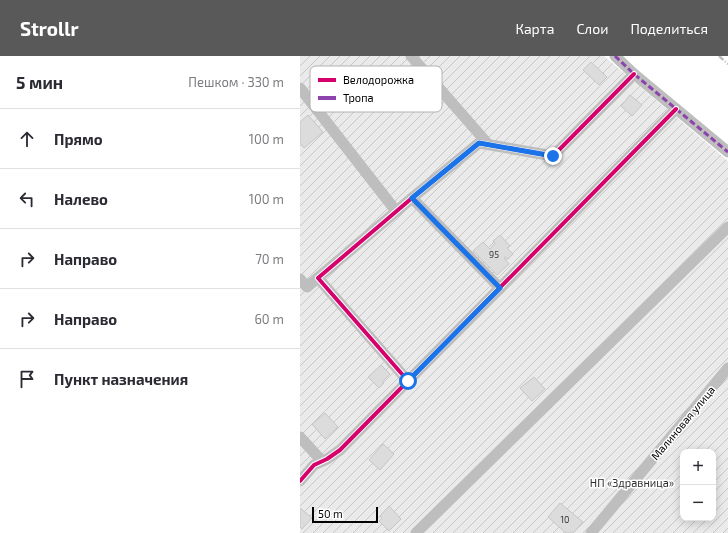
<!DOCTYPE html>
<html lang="ru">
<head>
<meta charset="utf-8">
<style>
  body { margin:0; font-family:"Exo 2",sans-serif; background:#f7f7f7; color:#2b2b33 }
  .controls { position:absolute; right:12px; bottom:12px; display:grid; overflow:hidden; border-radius:8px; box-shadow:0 2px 10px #0003 }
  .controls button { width:36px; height:36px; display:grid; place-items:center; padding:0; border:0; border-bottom:1px solid #e1e1e2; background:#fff; color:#2b2b33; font:20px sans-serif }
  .scale { position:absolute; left:12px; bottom:10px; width:66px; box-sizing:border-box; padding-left:4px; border:2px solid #000; border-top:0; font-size:11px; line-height:14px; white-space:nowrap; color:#000; -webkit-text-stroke:3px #fff; paint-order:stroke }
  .stop { position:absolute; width:12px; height:12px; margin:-9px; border:3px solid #1a73e8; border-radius:50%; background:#fff }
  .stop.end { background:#1a73e8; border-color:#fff; box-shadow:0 1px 4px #0008 }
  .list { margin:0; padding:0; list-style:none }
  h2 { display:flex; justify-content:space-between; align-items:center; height:52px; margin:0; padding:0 16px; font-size:17px }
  h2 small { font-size:13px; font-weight:400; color:#7c7c81 }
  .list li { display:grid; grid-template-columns:26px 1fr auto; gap:12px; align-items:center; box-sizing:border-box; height:60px; padding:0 16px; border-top:1px solid #e1e1e2 }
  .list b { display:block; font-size:15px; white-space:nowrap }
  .list em { font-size:13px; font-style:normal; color:#7c7c81 }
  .icon { flex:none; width:22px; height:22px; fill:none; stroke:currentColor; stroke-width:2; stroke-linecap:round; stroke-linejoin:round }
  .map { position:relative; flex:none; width:428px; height:477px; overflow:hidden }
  header { display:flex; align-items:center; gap:24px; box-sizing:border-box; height:56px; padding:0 20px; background:#595959; color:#fff }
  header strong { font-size:19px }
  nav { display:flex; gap:22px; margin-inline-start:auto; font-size:14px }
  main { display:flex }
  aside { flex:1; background:#fff }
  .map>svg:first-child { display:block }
  .garden { fill:url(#garden-furrows); fill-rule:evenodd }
  .building { fill:#dcdcdc; stroke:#c5c5c5 }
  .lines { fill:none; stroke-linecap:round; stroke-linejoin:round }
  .minor { stroke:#bebebe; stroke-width:11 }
  .rail { stroke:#bdbdbd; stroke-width:2.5; stroke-dasharray:6 2 1 2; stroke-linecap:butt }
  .quiet { stroke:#8e44ad; stroke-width:3; stroke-dasharray:6 3; stroke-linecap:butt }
  .cycleway-casing { stroke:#fff; stroke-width:6 }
  .cycleway { stroke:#d6006c; stroke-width:4 }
  .route { stroke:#1a73e8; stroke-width:5 }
  .labels { text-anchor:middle; stroke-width:3; stroke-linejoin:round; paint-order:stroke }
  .number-label { font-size:9px; fill:#373737 }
  .street-label { font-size:11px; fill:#000; stroke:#fff }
  .park-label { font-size:11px; fill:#2f2f2f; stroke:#fff }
  .key { fill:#fff; stroke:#b2b2b2; stroke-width:1 }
  .key-label { font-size:11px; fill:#000 }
</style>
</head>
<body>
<header>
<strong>Strollr</strong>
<nav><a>Карта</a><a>Слои</a><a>Поделиться</a></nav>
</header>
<main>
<aside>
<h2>5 мин<small>Пешком · 330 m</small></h2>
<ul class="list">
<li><svg class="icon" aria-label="ahead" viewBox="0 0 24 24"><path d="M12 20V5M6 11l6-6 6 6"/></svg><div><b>Прямо</b></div><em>100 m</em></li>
<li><svg class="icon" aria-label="left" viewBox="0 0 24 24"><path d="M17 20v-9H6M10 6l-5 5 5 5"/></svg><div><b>Налево</b></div><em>100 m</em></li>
<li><svg class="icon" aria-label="right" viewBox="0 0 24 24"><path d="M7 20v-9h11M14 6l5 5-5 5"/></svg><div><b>Направо</b></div><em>70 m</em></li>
<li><svg class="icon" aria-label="right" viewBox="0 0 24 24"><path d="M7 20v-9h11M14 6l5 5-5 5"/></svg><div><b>Направо</b></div><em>60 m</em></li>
<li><svg class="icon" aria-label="arrive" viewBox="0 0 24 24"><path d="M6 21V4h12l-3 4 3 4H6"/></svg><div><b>Пункт назначения</b></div></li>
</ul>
</aside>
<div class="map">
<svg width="428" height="477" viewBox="0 0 428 477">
  <defs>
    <pattern id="garden-furrows" width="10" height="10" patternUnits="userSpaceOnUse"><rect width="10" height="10" fill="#eaeaea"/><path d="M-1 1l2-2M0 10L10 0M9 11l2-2" fill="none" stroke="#c7c7c7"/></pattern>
  </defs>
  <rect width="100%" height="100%" fill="#fff"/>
  <path class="garden" d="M0,0H304L428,105V477H0ZM383,396H413V462H383Z"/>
  <g class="building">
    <path d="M291,6L307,21L299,29L283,14Z"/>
    <path d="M330,39L342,49L332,60L321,50Z"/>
    <path d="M8,59L23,76L4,92L0,87V66Z"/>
    <path d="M200,179L210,190L207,192L213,198L208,203L205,201L204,202L209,208L197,219L173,195L183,186L190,193L195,187L193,185Z"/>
    <path d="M81,309L90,318L82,326L84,327L79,332L68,321Z"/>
    <path d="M234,321L245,333L232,345L220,332Z"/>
    <path d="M25,357L38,371L25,383L12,368Z"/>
    <path d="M83,388L94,398L80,414L69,404Z"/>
    <path d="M260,447L283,466L273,477H266L248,461Z"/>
    <path d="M89,450L101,463L89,475L79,465L82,462L80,460Z"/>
    <path d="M0,452L12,462L2,473L0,471Z"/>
  </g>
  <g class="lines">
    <g class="minor">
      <path d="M111,0L188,88"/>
      <path d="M315,0L334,18L428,96"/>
      <path d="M0,32L96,155"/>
      <path d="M112,142L200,232"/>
      <path d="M18,222L108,325"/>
      <path d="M0,223L7,231L112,142L179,87L253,100L334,18"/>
      <path d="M0,381L22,405"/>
      <path d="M0,425L14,409L27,403L40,394L376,53"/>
      <path d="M116,477L428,171"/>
      <path d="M291,477L428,312"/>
    </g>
    <path class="rail" d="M419,0L428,8"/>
    <path class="quiet" d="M315,0L334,18L428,96"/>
    <defs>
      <g id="cycleway">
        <path d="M108,325L18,222L112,142L179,87L253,100L334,18"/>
        <path d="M0,425L14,409L27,403L40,394L376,53"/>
      </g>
    </defs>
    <use href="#cycleway" class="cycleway-casing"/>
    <use href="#cycleway" class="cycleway"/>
  </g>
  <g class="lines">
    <path class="route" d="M108,325L200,232L112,142L179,87L253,100"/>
  </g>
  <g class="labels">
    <g class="number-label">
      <text x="194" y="202">95</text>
      <text x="265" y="467">10</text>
    </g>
    <g class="street-label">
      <text transform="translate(383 367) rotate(-50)" y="4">Малиновая улица</text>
    </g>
    <g class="park-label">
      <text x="332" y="431">НП «Здравница»</text>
    </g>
  </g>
  <rect x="10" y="10" width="132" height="46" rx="6" class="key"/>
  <rect x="18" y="22" width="18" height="4" fill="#d6006c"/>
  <rect x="18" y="40" width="18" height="4" fill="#8e44ad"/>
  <g class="key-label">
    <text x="43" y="28">Велодорожка</text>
    <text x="43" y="46">Тропа</text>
  </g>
</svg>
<div class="controls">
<button>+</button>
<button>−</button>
</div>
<div class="scale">50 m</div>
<div class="stop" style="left:108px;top:325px"></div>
<div class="stop end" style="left:253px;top:100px"></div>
</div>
</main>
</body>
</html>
